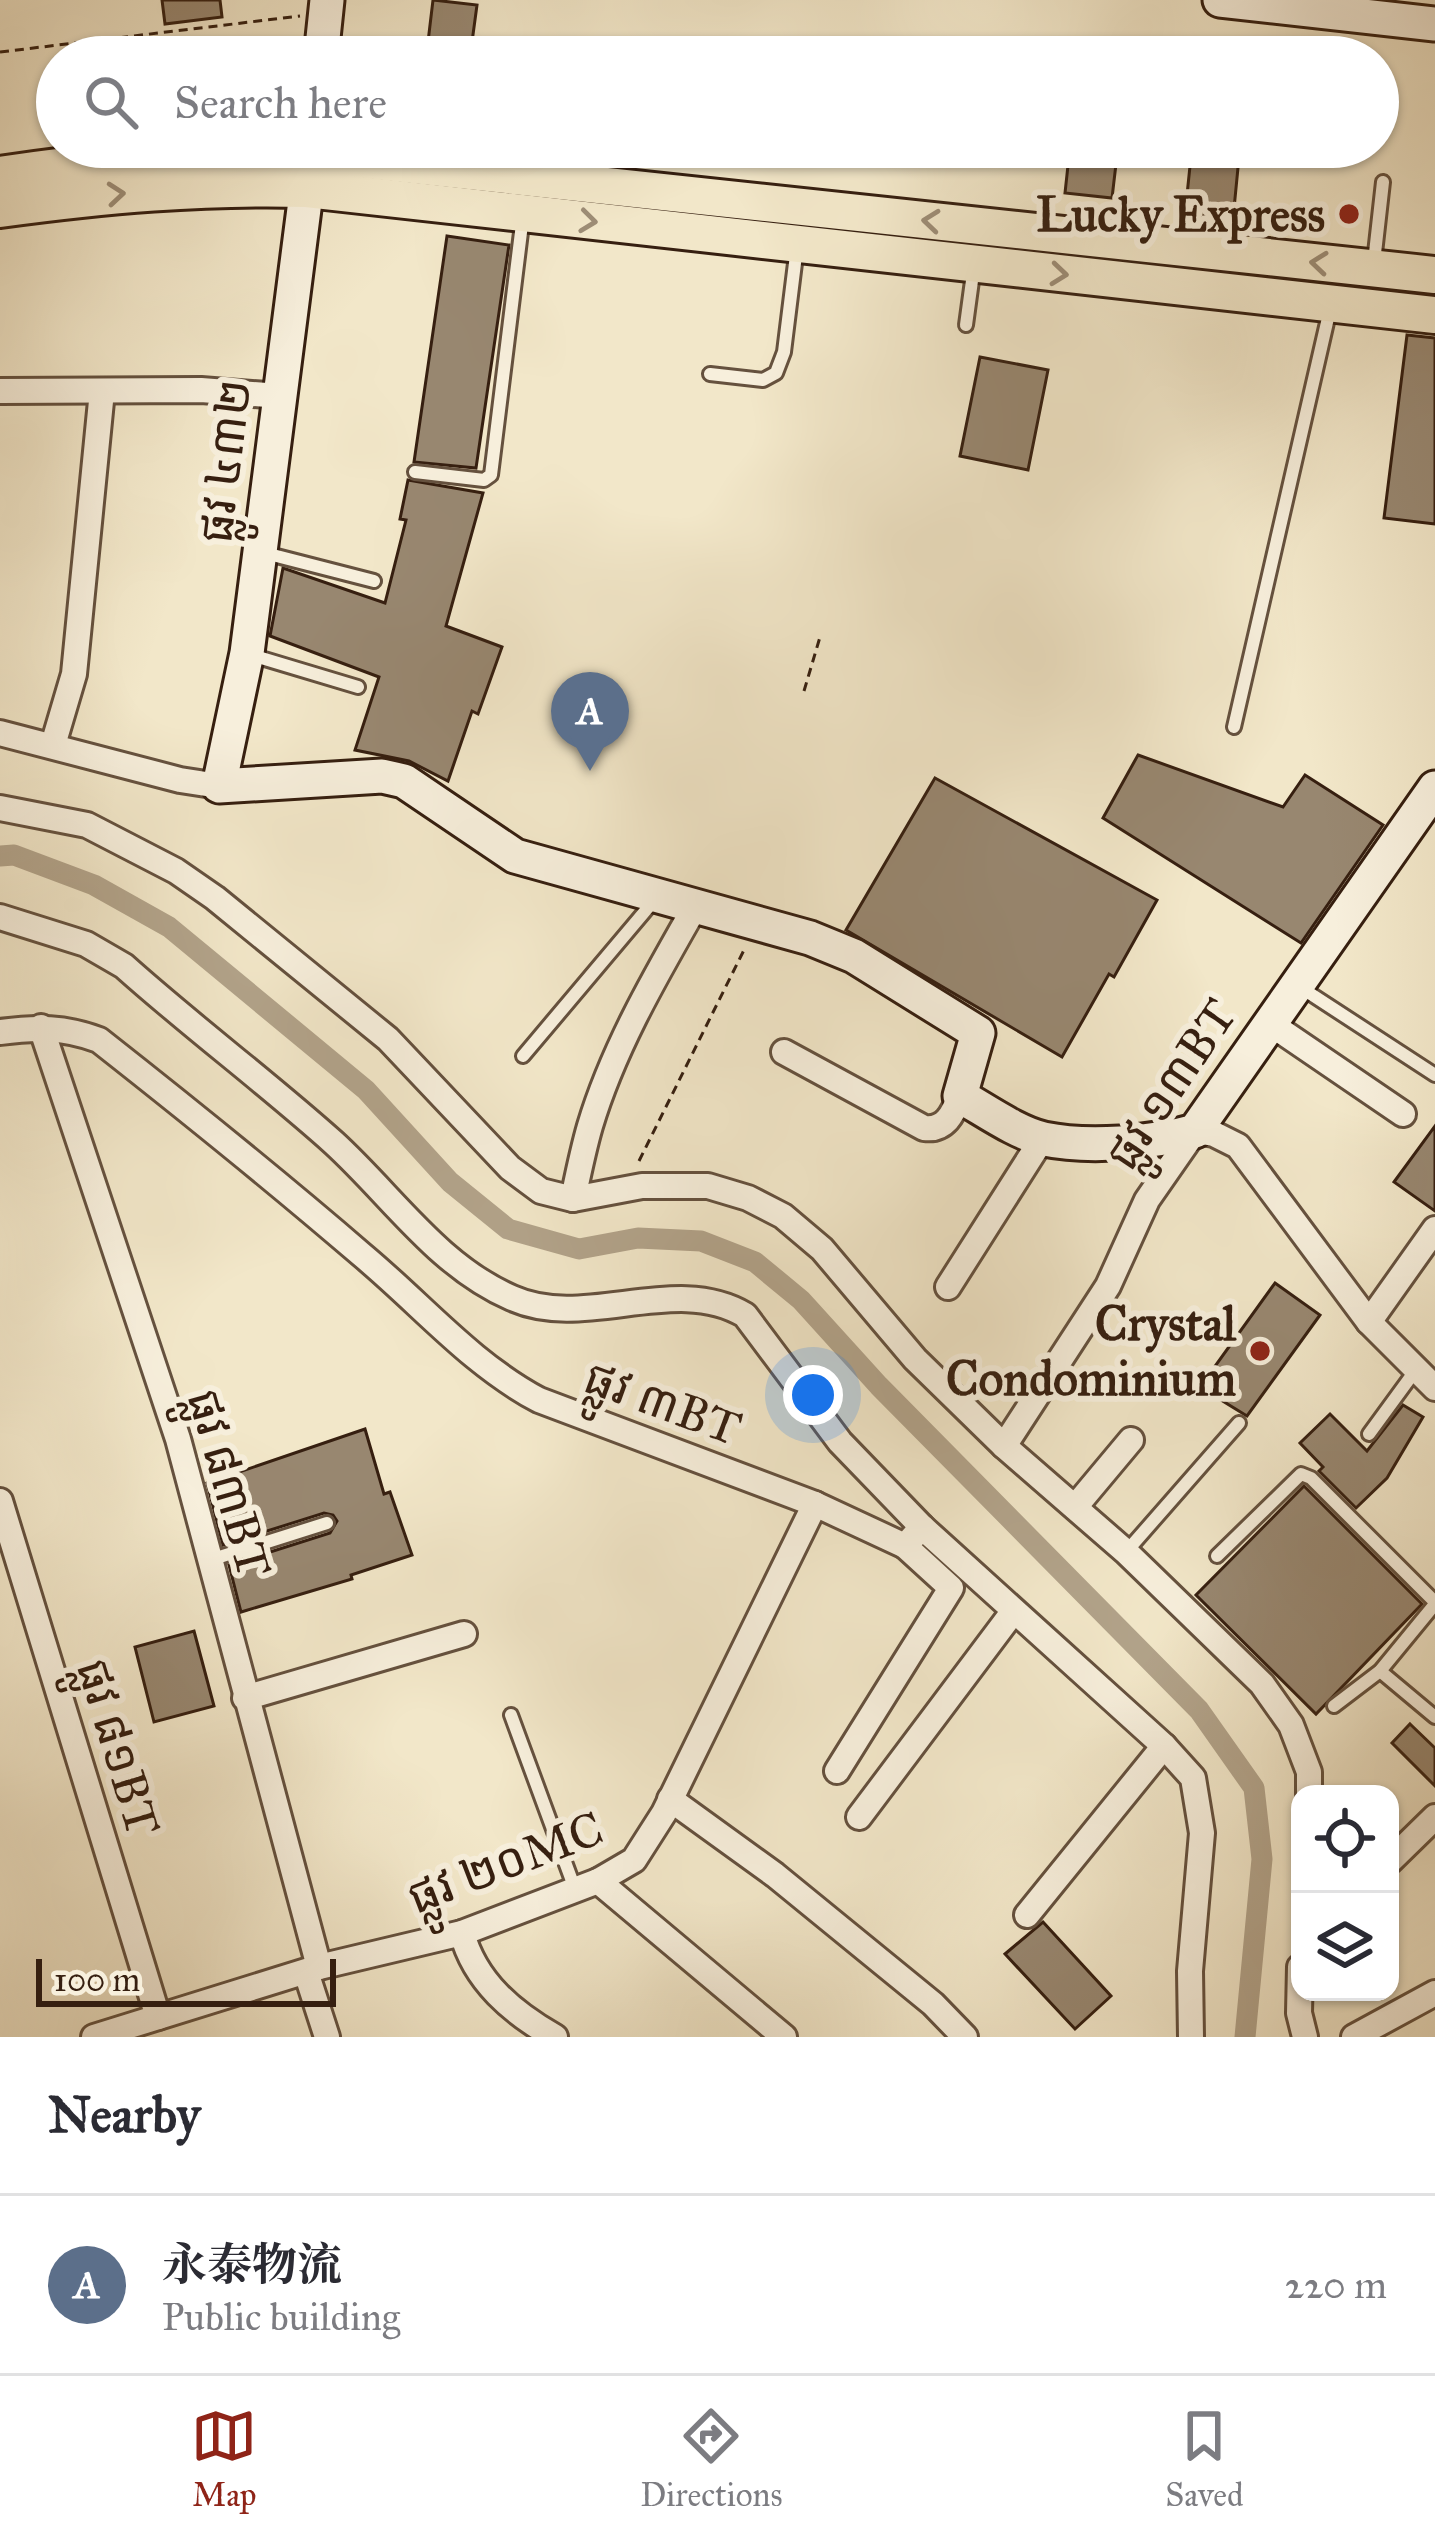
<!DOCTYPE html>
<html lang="en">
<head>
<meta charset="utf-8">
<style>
  body { margin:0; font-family:"IM FELL Great Primer","Noto Serif SC","Noto Sans Khmer",serif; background:#f7f7f7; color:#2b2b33 }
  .controls { position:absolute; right:36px; bottom:36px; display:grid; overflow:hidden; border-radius:24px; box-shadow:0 3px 9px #0004 }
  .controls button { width:108px; height:108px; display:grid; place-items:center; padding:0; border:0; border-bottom:3px solid #e1e1e2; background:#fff; color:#2b2b33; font:60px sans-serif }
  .scale { position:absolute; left:36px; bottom:30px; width:300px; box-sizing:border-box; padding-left:12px; border:6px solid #361f10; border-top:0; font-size:33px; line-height:42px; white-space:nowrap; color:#361f10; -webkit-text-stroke:9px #f7efdc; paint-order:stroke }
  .you { position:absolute; left:813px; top:1395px; width:42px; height:42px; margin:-30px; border:9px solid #fff; border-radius:50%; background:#1a73e8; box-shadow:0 0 0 18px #1a73e833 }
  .badge { display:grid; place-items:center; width:78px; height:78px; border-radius:50%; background:#8f2418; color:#fff; font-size:39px; font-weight:700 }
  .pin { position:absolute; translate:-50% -99px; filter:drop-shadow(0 3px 6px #0008) }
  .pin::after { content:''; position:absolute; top:63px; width:42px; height:36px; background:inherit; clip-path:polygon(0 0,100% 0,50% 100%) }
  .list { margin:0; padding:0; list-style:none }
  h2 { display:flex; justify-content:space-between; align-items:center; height:156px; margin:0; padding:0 48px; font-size:51px }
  h2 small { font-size:39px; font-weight:400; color:#7c7c81 }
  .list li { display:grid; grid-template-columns:78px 1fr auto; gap:36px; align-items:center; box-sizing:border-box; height:180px; padding:0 48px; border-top:3px solid #e1e1e2 }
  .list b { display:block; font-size:45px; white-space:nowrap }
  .list p { margin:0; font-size:39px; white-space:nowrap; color:#7c7c81 }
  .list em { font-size:39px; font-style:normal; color:#7c7c81 }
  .icon { flex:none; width:66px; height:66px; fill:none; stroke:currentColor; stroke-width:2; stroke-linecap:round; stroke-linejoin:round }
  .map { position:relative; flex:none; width:1435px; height:2037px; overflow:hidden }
  .search { position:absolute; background:#fff; box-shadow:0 3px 9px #0004; left:36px; right:36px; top:36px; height:132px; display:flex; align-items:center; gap:30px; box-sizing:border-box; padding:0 42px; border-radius:66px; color:#7c7c81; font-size:45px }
  .sheet { height:336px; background:#fff }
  nav { display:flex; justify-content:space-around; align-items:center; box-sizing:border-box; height:168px; border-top:3px solid #e1e1e2; background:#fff; font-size:33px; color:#7c7c81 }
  nav a { display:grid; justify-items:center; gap:6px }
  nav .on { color:#8f2418 }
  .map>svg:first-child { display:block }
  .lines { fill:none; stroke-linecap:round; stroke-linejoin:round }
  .canal { stroke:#b2a38a; stroke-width:21 }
  .building { fill:#988770; stroke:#361f10; stroke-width:3 }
  .lane-casing { stroke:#65513e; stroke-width:18 }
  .street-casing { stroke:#65513e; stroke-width:30 }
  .secondary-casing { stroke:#361f10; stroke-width:39 }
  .primary-casing { stroke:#361f10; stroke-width:42 }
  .path { stroke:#361f10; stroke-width:3; stroke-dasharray:9 6; stroke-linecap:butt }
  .lane { stroke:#f7efdc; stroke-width:12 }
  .street { stroke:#f7efdc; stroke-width:24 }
  .secondary { stroke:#f7efdc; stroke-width:33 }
  .primary { stroke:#f2e7c9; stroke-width:36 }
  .oneway { stroke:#9d8d76 }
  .poi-dot { fill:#8f2418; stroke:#f7efdc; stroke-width:4.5 }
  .labels { text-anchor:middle; stroke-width:12; stroke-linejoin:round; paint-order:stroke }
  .poi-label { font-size:48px; font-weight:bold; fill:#361f10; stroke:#f7efdc; text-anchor:end }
  .street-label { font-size:48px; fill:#361f10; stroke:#f7efdc }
</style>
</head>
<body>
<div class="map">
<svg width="1435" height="2037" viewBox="0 0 1435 2037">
  <rect width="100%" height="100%" fill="#f2e7c9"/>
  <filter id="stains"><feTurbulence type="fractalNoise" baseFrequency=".00167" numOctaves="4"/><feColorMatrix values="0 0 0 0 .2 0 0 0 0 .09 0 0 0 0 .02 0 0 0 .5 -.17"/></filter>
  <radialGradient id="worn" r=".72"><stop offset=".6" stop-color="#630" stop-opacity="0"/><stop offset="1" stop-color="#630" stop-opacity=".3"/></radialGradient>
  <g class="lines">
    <path class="canal" d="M0,856L14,855L94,885L169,927L366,1090L450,1182L508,1229L579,1249L638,1238L701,1241L755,1262L801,1300L879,1386L1199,1710L1254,1788L1262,1859L1245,2037"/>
  </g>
  <g class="building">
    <path d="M162,0H220L222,17L165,24Z"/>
    <path d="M433,0L477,5L470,57H416L418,41L428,42Z"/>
    <path d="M1070,147H1118L1112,198L1065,193Z"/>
    <path d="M1192,147H1240L1233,219L1185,214Z"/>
    <path d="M447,236L509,245L476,468L414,462Z"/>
    <path d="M1407,335L1435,338V524L1384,518Z"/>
    <path d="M980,357L1048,370L1028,470L960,456Z"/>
    <path d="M408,480L483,493L446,626L502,647L478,714L472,711L448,781L409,761L355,750L379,677L270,636L283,568L385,603L406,520L400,519Z"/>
    <path d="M1138,755L1283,807L1305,775L1383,825L1301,943L1103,818Z"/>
    <path d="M935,778L1157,900L1114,977L1109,974L1062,1057L846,930Z"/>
    <path d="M1435,1126V1211L1394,1182Z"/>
    <path d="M1275,1283L1320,1315L1247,1416L1200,1387Z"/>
    <path d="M1403,1405L1423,1417L1387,1478L1356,1508L1319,1471L1323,1467L1300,1443L1330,1414L1367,1451Z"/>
    <path d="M365,1429L384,1494L390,1492L412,1555L351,1575L352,1579L241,1612L229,1565L330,1533L337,1521L333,1515L324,1513L223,1545L207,1483Z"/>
    <path d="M1304,1486L1422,1604L1316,1714L1196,1595Z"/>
    <path d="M194,1631L214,1706L154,1722L135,1647Z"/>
    <path d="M1410,1724L1435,1748V1786L1392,1743Z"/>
    <path d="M1043,1922L1111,1996L1075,2029L1005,1954Z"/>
  </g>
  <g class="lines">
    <defs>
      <g id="lane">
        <path d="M1374,262L1383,182"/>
        <path d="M966,325L974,266"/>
        <path d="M710,374L763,380L776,373L784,352L797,247"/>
        <path d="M415,472L484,480L491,475L523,216"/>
        <path d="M261,552L374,581"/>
        <path d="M248,654L358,687"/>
        <path d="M1234,727L1331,305"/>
        <path d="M1297,985L1435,1075"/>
        <path d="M523,1056L657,897"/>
        <path d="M1369,1434L1415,1371"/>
        <path d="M1126,1552L1239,1423"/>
        <path d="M1217,1556L1301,1474L1311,1478L1435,1602"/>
        <path d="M210,1560L327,1523"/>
        <path d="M1380,1671L1435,1717"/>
        <path d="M1334,1706L1380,1671L1435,1604"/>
        <path d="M511,1715L575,1889"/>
      </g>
      <g id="street">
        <path d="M0,391L201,390L280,396"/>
        <path d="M0,733L180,780L219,786"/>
        <path d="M53,745L74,674L102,391"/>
        <path d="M0,808L87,825L176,871L215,898L388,1039L510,1168L541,1191L573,1199L642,1186H708L748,1198L783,1216L822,1249L915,1359L1004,1446L1126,1552L1262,1684L1291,1725L1309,1772V1794"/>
        <path d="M0,917L86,944L124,966C192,1027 266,1082 334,1143C392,1196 438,1266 512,1298C585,1331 675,1273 745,1315L840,1442L922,1527L1164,1746L1193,1778L1202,1833L1190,1971L1191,2037"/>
        <path d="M1268,1022L1403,1114"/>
        <path d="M41,1027L178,1439L319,1967"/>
        <path d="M0,1032C36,1027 65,1027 99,1040C188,1110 276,1181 362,1255C421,1304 471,1364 539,1400L815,1504L905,1546L922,1527"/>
        <path d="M784,1052L924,1128C945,1131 953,1114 960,1096"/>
        <path d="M573,1199C578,1175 583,1150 590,1126C613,1049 655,977 695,907"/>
        <path d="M948,1287L1042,1139"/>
        <path d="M1369,1322L1435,1229"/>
        <path d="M1004,1446L1108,1286L1147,1200L1195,1131L1214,1134L1238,1146L1369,1322L1435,1388"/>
        <path d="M0,1501L158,2017"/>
        <path d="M1075,1507L1131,1440"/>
        <path d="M245,1698L464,1634"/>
        <path d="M837,1771L951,1588L905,1546"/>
        <path d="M670,1799L775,1875L933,2004L965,2037"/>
        <path d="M859,1817L1013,1612"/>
        <path d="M1390,1861L1435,1817"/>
        <path d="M598,1881L784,2037"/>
        <path d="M1027,1915L1164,1746"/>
        <path d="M462,1933C475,1982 513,2013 555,2037"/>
        <path d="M1300,1967L1299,2013L1305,2037"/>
        <path d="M306,1972L327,2037"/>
        <path d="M94,2037L319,1967L462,1933L598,1881L634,1860L664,1813L815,1504"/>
        <path d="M1354,2037L1435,1993"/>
      </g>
      <g id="secondary">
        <path d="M1220,0L1435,24"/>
        <path d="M321,57L327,0"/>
        <path d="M310,162L247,653L219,786L382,776L404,781L515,856L810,938L854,956L978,1033L960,1096C985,1110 1017,1133 1044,1139C1087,1148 1154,1143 1195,1131L1435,788"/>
      </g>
      <g id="primary">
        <path d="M0,175C104,159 205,151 310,154L1435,275"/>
        <path d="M0,209C103,195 203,186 307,189L1435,315"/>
      </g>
    </defs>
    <use href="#lane" class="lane-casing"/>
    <use href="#street" class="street-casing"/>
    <use href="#secondary" class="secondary-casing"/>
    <use href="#primary" class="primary-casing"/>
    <g class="path">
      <path d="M0,52L300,16"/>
      <path d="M804,691L820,637"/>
      <path d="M639,1161L745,948"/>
    </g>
    <use href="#lane" class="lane"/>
    <use href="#street" class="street"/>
    <use href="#secondary" class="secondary"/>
    <use href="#primary" class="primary"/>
  </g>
  <defs><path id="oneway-chevron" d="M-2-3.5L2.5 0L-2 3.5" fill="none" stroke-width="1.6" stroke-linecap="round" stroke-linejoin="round" transform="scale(3)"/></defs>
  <g class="oneway">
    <use href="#oneway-chevron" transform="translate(116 194) rotate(-5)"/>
    <use href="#oneway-chevron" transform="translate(588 221) rotate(7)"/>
    <use href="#oneway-chevron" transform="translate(931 221) rotate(-174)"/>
    <use href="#oneway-chevron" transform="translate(1319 263) rotate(-174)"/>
    <use href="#oneway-chevron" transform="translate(1059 274) rotate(6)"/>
  </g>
  <g class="poi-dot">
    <circle cx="1349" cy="214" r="12"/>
    <circle cx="1260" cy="1351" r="12"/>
  </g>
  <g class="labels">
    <g class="poi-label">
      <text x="1325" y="231">Lucky Express</text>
      <text x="1236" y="1340">Crystal<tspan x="1236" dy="55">Condominium</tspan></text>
    </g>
    <g class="street-label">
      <text transform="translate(224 461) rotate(-83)" y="17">ផ្លូវ ៤៣២</text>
      <text transform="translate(1170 1084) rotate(-56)" y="17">ផ្លូវ ១៣BT</text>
      <text transform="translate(663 1402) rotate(20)" y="17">ផ្លូវ ៣BT</text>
      <text transform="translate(230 1483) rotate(74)" y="17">ផ្លូវ ៨៣BT</text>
      <text transform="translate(119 1747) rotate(73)" y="17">ផ្លូវ ៨១BT</text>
      <text transform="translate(505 1862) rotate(-21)" y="17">ផ្លូវ ២០MC</text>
    </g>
  </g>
  <rect width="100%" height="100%" filter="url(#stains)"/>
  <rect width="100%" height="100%" fill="url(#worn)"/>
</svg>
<div class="controls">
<button><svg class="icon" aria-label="locate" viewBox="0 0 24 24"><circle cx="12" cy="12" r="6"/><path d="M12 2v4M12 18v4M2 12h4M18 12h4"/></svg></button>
<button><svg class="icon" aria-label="layers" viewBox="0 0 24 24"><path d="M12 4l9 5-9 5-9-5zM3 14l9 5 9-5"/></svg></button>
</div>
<div class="scale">100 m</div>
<div class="you"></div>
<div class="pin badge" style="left:590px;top:771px;background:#5c6f8a">A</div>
<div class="search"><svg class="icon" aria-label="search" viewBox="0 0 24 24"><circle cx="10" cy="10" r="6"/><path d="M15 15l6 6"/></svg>Search here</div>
</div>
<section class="sheet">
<h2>Nearby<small></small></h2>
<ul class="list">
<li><span class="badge" style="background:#5c6f8a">A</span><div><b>永泰物流</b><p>Public building</p></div><em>220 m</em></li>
</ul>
</section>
<nav>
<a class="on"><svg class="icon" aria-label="map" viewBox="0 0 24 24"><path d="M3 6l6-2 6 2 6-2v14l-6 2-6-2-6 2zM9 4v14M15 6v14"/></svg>Map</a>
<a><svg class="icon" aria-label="directions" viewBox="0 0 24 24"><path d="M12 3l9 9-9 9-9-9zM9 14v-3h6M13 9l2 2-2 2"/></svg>Directions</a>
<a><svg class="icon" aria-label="saved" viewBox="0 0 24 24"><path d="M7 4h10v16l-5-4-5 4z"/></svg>Saved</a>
</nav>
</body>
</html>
